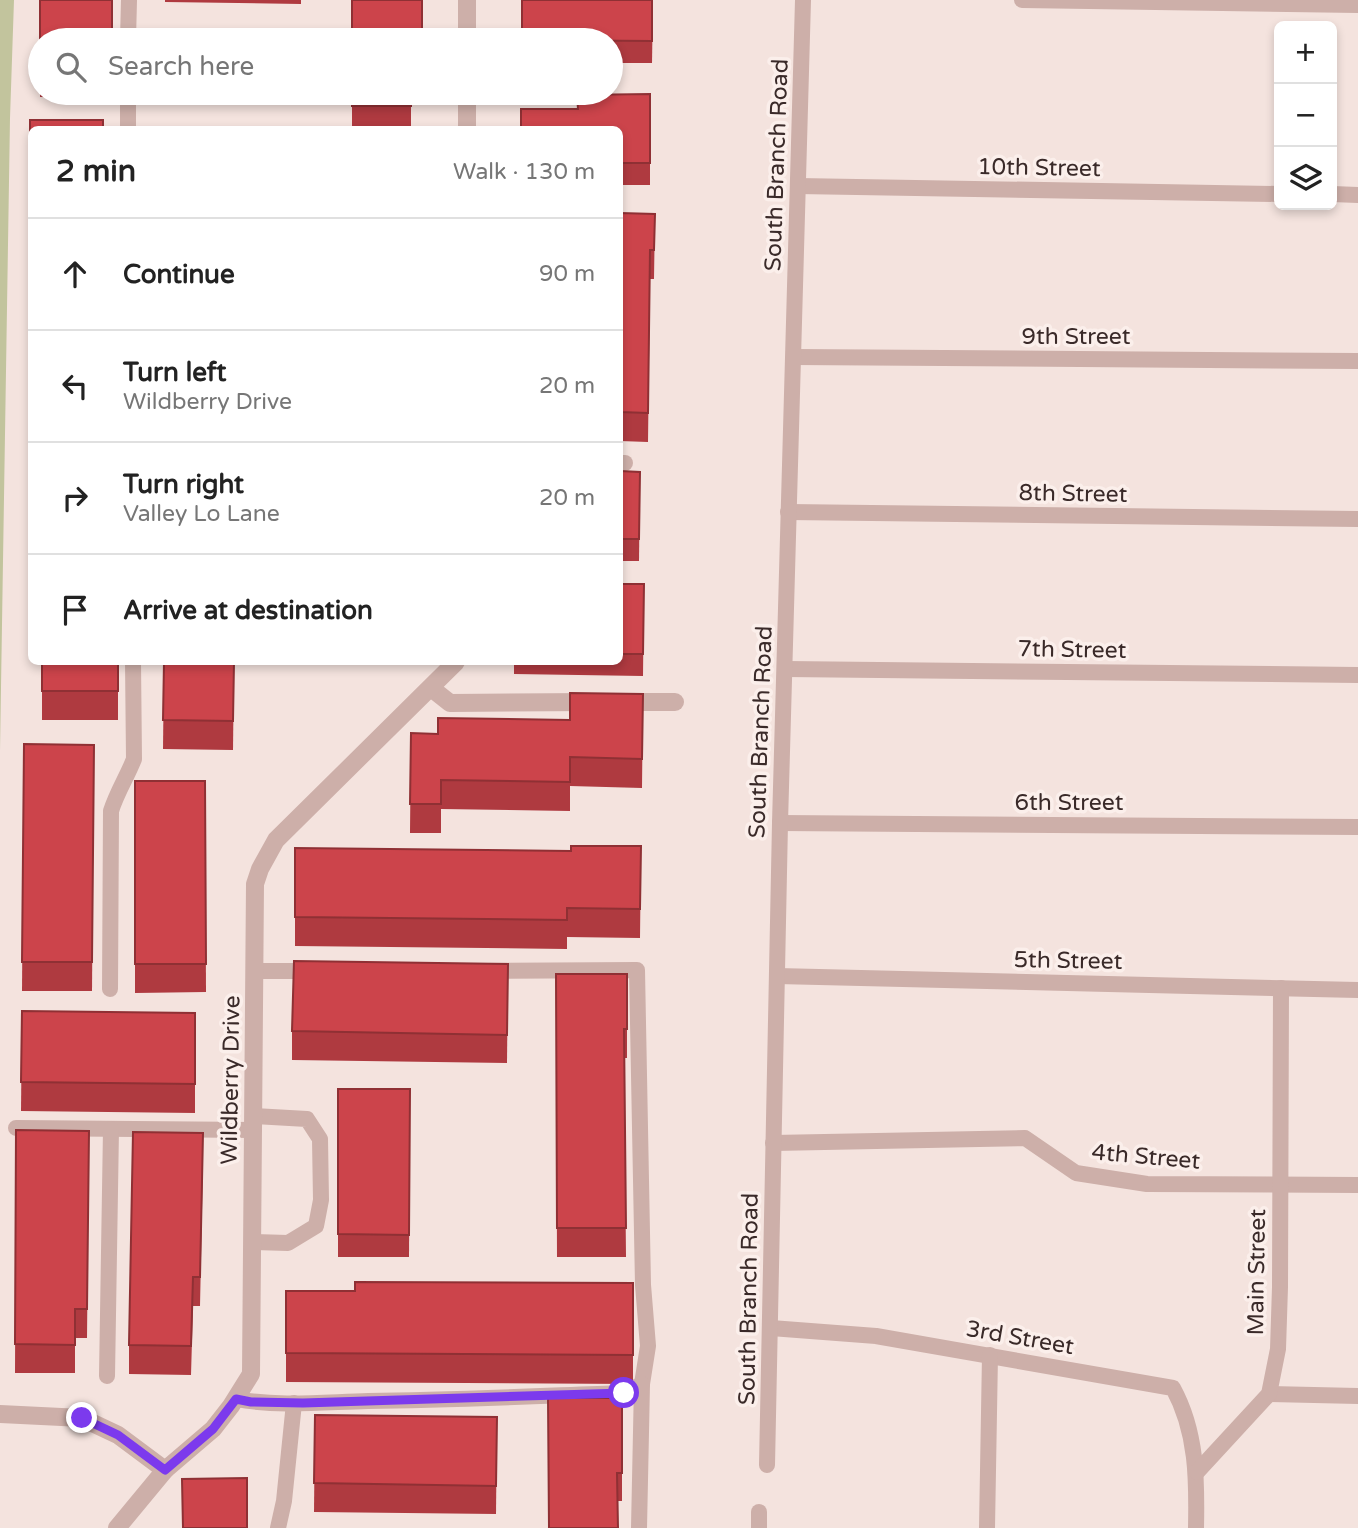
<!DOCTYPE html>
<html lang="en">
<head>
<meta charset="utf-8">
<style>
  body { margin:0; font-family:"Varela Round",sans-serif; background:#f6f6f6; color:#222 }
  .controls { position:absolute; right:21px; top:21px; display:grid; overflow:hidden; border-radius:10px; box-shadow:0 4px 10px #0003 }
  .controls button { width:63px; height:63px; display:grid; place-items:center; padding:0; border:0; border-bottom:2px solid #e0e0e0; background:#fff; color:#222; font:35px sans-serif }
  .stop { position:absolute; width:21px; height:21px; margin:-16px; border:5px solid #7c3aed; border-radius:50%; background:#fff }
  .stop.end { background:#7c3aed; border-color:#fff; box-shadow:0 2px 7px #0008 }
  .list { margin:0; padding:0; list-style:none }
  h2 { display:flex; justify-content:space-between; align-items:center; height:91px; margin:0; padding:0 28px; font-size:30px }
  h2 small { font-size:23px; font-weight:400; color:#767676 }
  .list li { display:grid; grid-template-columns:46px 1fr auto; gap:21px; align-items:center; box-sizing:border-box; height:112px; padding:0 28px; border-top:2px solid #e0e0e0 }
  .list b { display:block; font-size:26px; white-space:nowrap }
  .list p { margin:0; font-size:23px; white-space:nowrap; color:#767676 }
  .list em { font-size:23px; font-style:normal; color:#767676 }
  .icon { flex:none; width:38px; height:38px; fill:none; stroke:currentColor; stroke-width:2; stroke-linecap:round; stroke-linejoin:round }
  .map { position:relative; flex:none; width:1358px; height:1528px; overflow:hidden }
  .search { position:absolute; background:#fff; box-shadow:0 4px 10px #0003; left:28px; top:28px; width:595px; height:77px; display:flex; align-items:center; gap:18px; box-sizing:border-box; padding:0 24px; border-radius:38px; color:#767676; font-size:26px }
  .panel { position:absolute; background:#fff; box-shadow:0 4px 10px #0003; left:28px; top:126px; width:595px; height:539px; border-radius:10px }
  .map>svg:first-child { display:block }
  .green { fill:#c2c49d }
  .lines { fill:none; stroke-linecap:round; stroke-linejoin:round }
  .lane { stroke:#cdafa9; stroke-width:16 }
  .street { stroke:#cdafa9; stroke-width:18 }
  .wall { fill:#af3a40 }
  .building { fill:#cc444b; stroke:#8f3034; stroke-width:2 }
  .route { stroke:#7c3aed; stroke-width:9 }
  .labels { text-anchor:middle; stroke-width:7; stroke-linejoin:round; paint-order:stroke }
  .street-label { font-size:23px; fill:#3a2a29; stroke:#fbefeb }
</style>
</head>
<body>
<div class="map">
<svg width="1358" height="1528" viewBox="0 0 1358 1528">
  <rect width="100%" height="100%" fill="#f4e3de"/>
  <path class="green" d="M0,0H14L10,118L0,751Z"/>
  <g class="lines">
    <g class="lane">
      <path d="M1022,0L1358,5"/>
      <path d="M128,40L129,0"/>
      <path d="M128,130V93"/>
      <path d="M798,186L1279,194"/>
      <path d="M1332,194L1358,195"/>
      <path d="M794,357L1358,361"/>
      <path d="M620,463H625"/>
      <path d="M788,512L1358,519"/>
      <path d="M786,669L1358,675"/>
      <path d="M780,823L1358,827"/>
      <path d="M256,971H313"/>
      <path d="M777,976L1358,990"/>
      <path d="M110,989L111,811C117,792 127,777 134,759L133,662"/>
      <path d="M16,1128L254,1130"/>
      <path d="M773,1143L1025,1138L1076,1173L1147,1184L1358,1185"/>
      <path d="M253,1242L288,1243L316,1226L321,1200L320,1139L307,1119L254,1116"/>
      <path d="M771,1328L876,1336L1173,1388C1197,1432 1197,1480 1196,1528"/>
      <path d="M107,1376L111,1129"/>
      <path d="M1269,1394L1358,1396"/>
      <path d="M236,1399C279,1407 325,1402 368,1401C454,1400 539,1396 624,1393L642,1384L648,1346L643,1285L637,970L486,971"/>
      <path d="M767,1465L780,823L803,0"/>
      <path d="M1197,1472L1269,1394L1278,1349L1280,1287L1281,988"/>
      <path d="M278,1528L284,1501L294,1403"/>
      <path d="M639,1528L642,1384"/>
      <path d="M759,1528V1512"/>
      <path d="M987,1528L990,1355"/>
    </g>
    <g class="street">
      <path d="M467,0V40"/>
      <path d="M467,130V93"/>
      <path d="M431,688L450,703L593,702"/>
      <path d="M621,702H675"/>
      <path d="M0,1414L82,1418L118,1435L165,1470"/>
      <path d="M117,1528L165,1470L213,1429L231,1406L251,1374L255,884L260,869L276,840L456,662"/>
    </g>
  </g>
  <g class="wall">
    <path d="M40,0H112V40H40V93H98L97,98L40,97Z"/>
    <path d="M165,0H301V4L165,2Z"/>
    <path d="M653,0L652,63H611V40Z"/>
    <path d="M352,93H422V99H411V130H352Z"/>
    <path d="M650,94V185H620V130L577,109Z"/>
    <path d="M30,120L32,130V280H30Z"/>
    <path d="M620,213L655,214L654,279H650L648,442L620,441Z"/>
    <path d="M620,471L640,472L639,561H620Z"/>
    <path d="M620,584H644L643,676L514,674V662H620Z"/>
    <rect x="42" y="662" width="76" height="58"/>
    <path d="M164,662H234L233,750L163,749Z"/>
    <path d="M643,694L642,788L570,786V811L441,809V833H410L411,733L438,734L570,720Z"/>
    <path d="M24,744L94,745L92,991H22Z"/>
    <path d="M135,781H205L206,992L135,993Z"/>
    <path d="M641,846L640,938L567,937V949L295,946V848L571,851Z"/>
    <path d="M508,964L507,1063L292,1060V1031Z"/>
    <path d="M556,974H627V1058H624L626,1257H557Z"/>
    <path d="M22,1011L195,1013V1113L21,1111Z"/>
    <path d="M338,1089H410L409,1257H338Z"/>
    <path d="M16,1130L89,1131L87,1338H75V1373H15Z"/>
    <path d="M203,1162L200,1306H193L191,1375L129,1374V1345Z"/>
    <path d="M633,1283V1384L286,1382V1291H355Z"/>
    <path d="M622,1398V1501H618L549,1528Z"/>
    <path d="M315,1415L497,1417L496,1514L314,1512Z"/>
  </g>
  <g class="building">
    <path d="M40,0H112V30H98V40H40V68Z"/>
    <rect x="352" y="0" width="70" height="40"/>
    <path d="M522,0H652V41L522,40Z"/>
    <rect x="352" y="93" width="59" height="13"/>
    <path d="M650,94V163H620V130H521V109H578L577,95Z"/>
    <path d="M30,120H103V130H32V251H30Z"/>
    <path d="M620,213L655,214L654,250H650L648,413L620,412Z"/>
    <path d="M620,471L640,472L639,539H620Z"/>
    <path d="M620,584H644L643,654H620Z"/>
    <rect x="42" y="662" width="76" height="29"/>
    <path d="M164,662H234L233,721L163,720Z"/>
    <path d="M570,693L643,694L642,759L570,757V782L441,780V804H410L411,733L438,734V718L570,720Z"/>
    <path d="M24,744L94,745L92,962H22Z"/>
    <path d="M135,781H205L206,964H135Z"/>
    <path d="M571,846H641L640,909L567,908V920L295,917V848L571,851Z"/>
    <path d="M294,961L508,964L507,1035L292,1031Z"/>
    <path d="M556,974H627V1029H624L626,1228H557Z"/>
    <path d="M22,1011L195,1013V1084L21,1082Z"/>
    <path d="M338,1089H410L409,1235L338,1234Z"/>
    <path d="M16,1130L89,1131L87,1309H75V1345L15,1344Z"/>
    <path d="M133,1132L203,1133L200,1277H193L191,1346L129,1345Z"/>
    <path d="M355,1282L633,1283V1355L286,1353V1291H355Z"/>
    <path d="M548,1398H622V1473H617L618,1528H549Z"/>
    <path d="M315,1415L497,1417L496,1486L314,1483Z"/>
    <path d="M247,1478V1528H183L182,1479Z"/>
  </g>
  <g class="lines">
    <path class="route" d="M82,1418L118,1435L165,1470L213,1429L236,1399L251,1402L303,1403L624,1393"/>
  </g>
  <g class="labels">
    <g class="street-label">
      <text transform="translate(776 165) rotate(-88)" y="8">South Branch Road</text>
      <text transform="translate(1039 167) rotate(1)" y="8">10th Street</text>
      <text x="1076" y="344">9th Street</text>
      <text transform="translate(1073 493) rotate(1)" y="8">8th Street</text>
      <text transform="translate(1072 649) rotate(1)" y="8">7th Street</text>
      <text transform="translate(760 732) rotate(-88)" y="8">South Branch Road</text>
      <text x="1069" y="810">6th Street</text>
      <text transform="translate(1068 960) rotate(1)" y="8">5th Street</text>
      <text transform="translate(230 1080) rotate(-89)" y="8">Wildberry Drive</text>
      <text transform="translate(1146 1156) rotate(5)" y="8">4th Street</text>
      <text transform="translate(1256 1272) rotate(-89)" y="8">Main Street</text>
      <text transform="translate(748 1299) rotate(-89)" y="8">South Branch Road</text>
      <text transform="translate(1020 1337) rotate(10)" y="8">3rd Street</text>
    </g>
  </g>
</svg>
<div class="controls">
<button>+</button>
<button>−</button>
<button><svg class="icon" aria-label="layers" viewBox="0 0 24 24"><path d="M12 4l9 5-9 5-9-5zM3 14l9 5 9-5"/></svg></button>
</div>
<div class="stop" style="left:624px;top:1393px"></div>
<div class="stop end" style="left:82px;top:1418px"></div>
<div class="search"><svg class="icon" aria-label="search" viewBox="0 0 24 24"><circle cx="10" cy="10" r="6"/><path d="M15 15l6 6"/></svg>Search here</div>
<section class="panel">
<h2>2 min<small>Walk · 130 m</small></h2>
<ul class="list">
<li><svg class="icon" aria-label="ahead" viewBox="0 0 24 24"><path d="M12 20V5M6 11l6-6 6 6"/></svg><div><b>Continue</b></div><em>90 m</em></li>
<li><svg class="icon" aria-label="left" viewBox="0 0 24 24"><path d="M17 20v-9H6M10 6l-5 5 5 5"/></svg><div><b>Turn left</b><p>Wildberry Drive</p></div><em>20 m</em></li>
<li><svg class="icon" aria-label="right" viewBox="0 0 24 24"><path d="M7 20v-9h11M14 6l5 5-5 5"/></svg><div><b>Turn right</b><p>Valley Lo Lane</p></div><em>20 m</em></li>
<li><svg class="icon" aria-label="arrive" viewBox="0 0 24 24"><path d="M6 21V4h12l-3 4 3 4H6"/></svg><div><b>Arrive at destination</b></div></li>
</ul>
</section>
</div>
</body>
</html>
